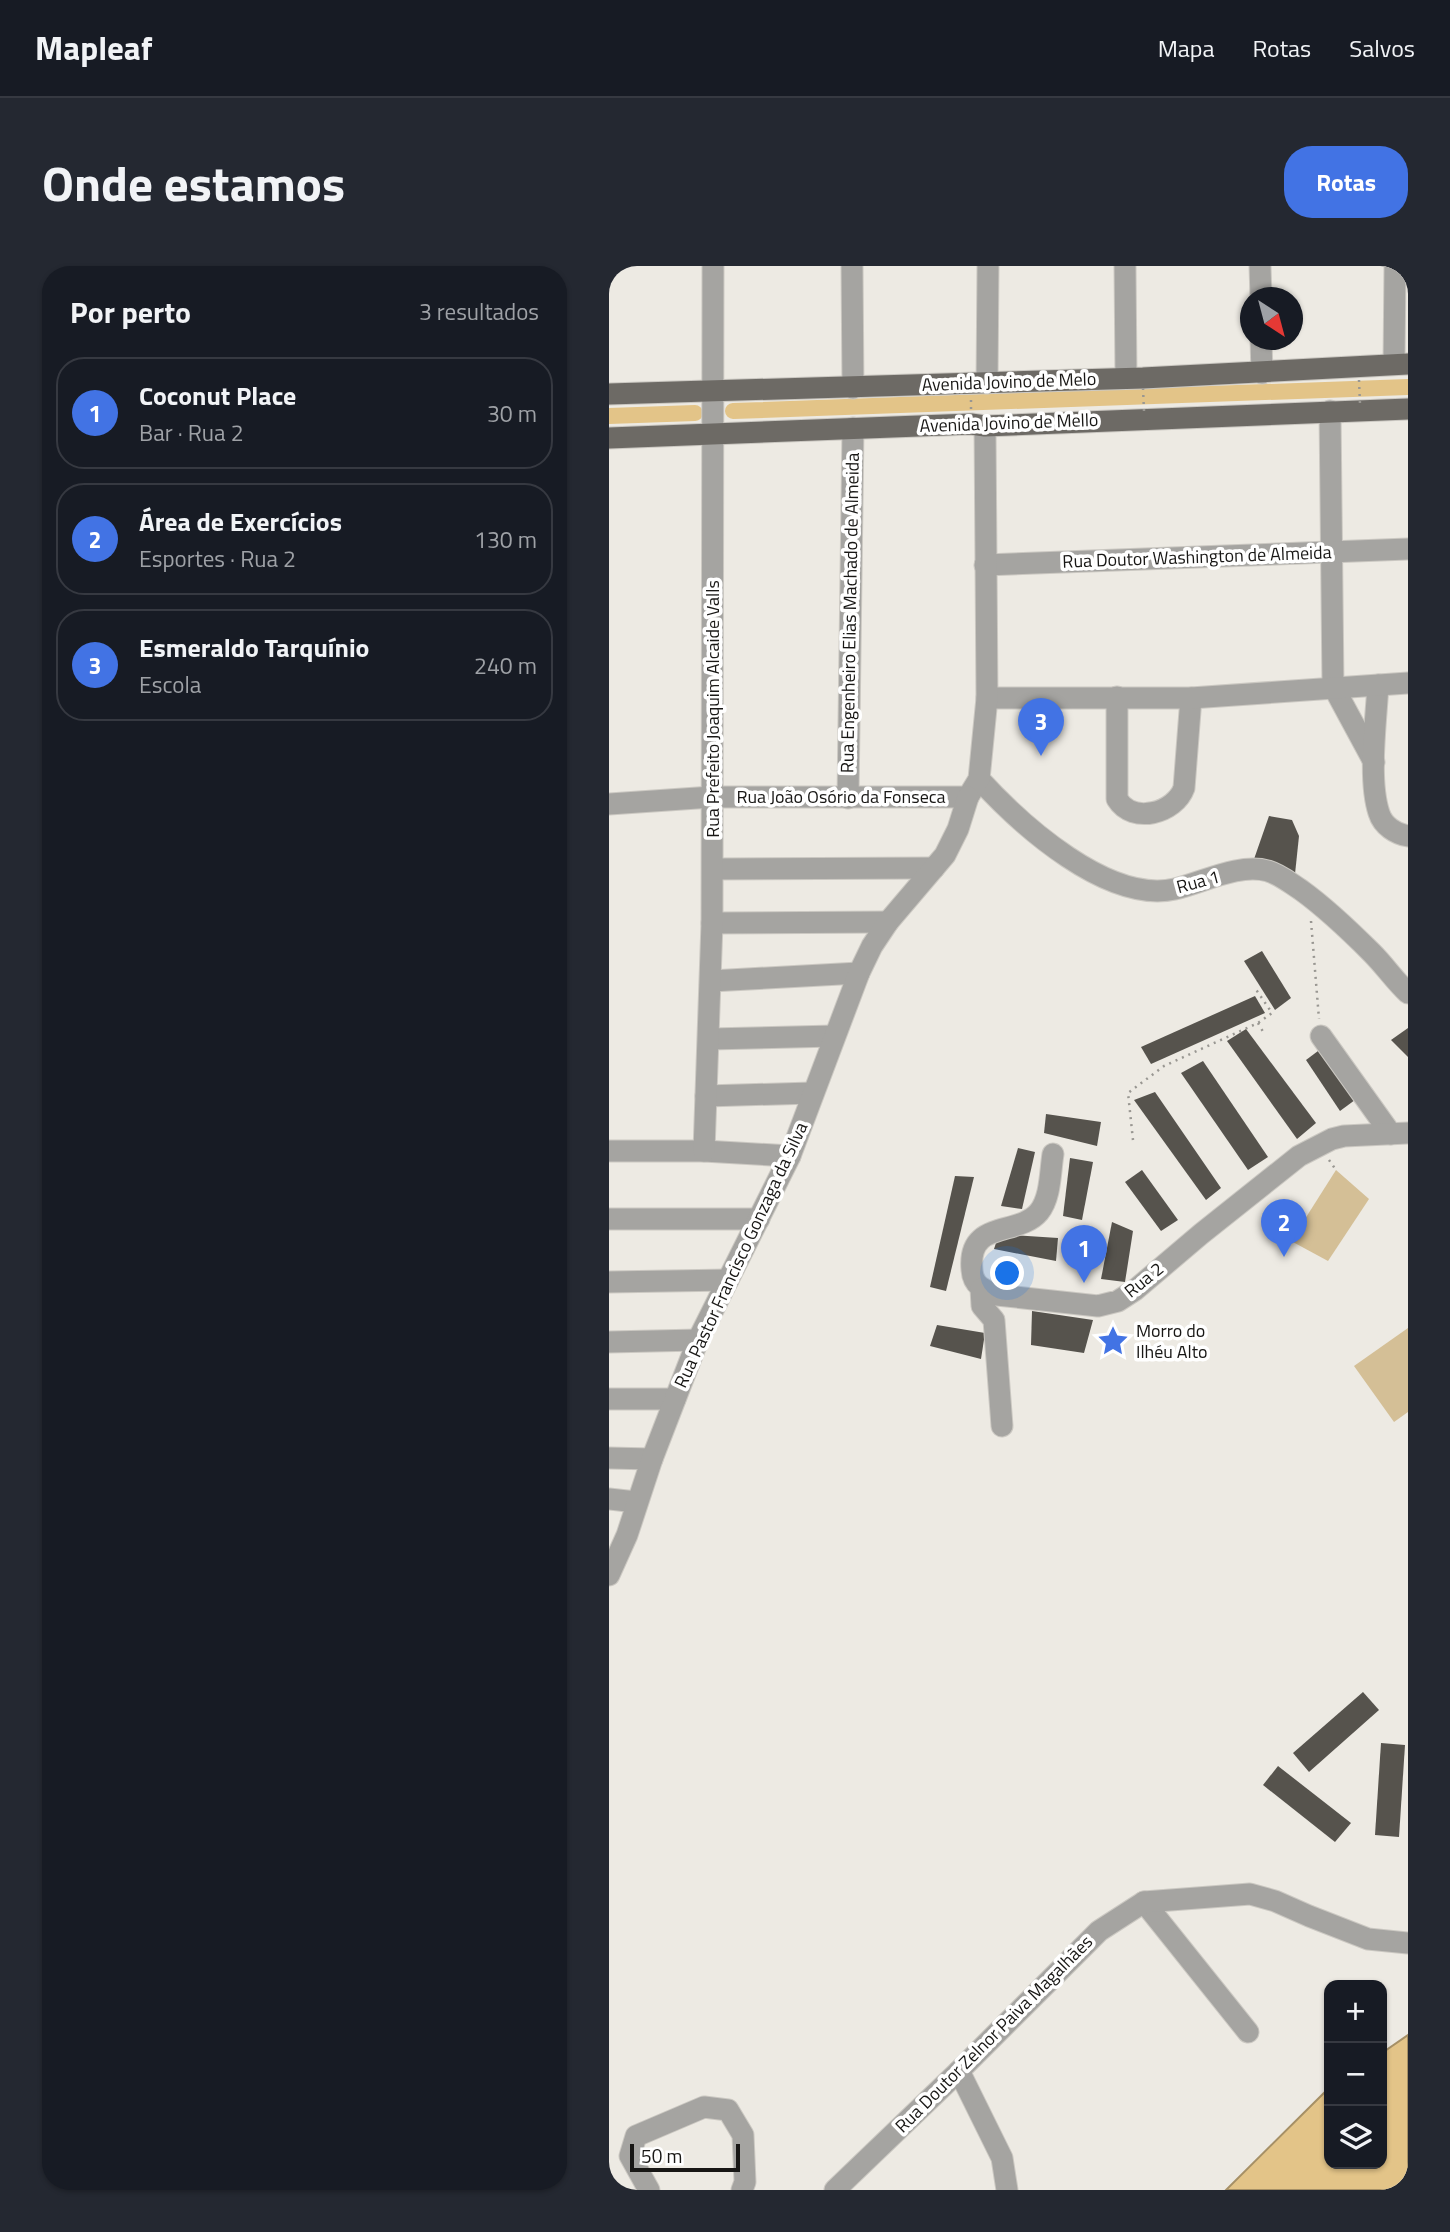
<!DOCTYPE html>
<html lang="pt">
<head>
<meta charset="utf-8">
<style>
  body { margin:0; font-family:"Titillium Web",sans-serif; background:#242831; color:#f1f3f6 }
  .controls { position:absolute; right:21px; bottom:21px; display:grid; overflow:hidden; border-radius:14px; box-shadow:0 2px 5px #0004 }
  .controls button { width:63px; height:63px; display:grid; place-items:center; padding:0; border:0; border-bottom:2px solid #363941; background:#171b24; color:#f1f3f6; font:35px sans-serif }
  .compass { position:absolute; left:631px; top:21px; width:63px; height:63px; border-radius:50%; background:#171b24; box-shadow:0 2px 5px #0004; rotate:144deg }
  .scale { position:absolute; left:21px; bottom:18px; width:110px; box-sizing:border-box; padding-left:7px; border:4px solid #181715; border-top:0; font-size:19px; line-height:24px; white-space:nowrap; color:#181715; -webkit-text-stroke:5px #fff; paint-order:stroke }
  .you { position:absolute; left:399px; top:1008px; width:24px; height:24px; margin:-18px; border:5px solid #fff; border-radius:50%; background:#1a73e8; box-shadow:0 0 0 10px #1a73e833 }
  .badge { display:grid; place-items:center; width:46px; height:46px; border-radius:50%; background:#4273e4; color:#fff; font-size:23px; font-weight:700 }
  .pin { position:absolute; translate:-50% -58px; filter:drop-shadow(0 2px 4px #0008) }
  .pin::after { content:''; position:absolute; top:37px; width:24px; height:21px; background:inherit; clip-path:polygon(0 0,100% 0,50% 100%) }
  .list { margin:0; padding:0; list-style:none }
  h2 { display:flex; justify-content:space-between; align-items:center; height:91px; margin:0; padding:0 28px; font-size:30px }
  h2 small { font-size:23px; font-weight:400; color:#9ea1a6 }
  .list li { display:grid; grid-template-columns:46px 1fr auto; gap:21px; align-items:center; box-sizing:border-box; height:112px; margin:0 14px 14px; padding:0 14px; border:2px solid #363941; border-radius:28px }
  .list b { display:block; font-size:26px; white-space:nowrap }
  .list p { margin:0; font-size:23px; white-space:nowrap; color:#9ea1a6 }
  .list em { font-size:23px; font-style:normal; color:#9ea1a6 }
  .icon { flex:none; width:38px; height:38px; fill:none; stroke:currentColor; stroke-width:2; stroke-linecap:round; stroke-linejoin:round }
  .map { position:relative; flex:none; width:799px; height:1924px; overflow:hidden; border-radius:28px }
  header { display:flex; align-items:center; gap:42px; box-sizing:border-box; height:98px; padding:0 35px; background:#171b24; border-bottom:2px solid #363941 }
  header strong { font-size:33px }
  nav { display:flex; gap:38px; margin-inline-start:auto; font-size:24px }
  .intro { display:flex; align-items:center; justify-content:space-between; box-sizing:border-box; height:168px; padding:0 42px }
  h1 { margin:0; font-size:49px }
  .button { padding:18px 32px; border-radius:28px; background:#4273e4; color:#fff; font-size:24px; font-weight:700 }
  main { display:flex; gap:42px; padding:0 42px }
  aside { flex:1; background:#171b24; border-radius:28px; box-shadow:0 2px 5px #0004 }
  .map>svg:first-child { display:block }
  .green { fill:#d4bf96 }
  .water { fill:#e3c488; stroke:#a69066; stroke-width:2 }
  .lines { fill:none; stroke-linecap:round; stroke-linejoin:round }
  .canal { stroke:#e3c488; stroke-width:16 }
  .building { fill:#56534d }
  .minor-casing { stroke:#cbc8c2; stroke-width:23 }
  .major-casing { stroke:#cbc8c2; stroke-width:23 }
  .path { stroke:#999792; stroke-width:2.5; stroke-dasharray:2 5; stroke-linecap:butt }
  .minor { stroke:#a5a4a1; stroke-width:21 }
  .major { stroke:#6d6a65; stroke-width:21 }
  .path-bridge { stroke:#999792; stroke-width:2.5; stroke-dasharray:2 5; stroke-linecap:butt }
  .labels { text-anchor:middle; stroke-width:7; stroke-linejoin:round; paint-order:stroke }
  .street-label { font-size:18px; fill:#181715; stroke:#fff }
  .poi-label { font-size:18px; fill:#181715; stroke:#fff; text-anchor:start }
</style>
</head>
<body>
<header>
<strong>Mapleaf</strong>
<nav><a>Mapa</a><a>Rotas</a><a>Salvos</a></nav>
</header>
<div class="intro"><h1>Onde estamos</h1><a class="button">Rotas</a></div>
<main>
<aside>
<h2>Por perto<small>3 resultados</small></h2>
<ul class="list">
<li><span class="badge">1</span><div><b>Coconut Place</b><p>Bar · Rua 2</p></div><em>30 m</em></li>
<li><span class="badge">2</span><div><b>Área de Exercícios</b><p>Esportes · Rua 2</p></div><em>130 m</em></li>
<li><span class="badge">3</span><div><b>Esmeraldo Tarquínio</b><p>Escola</p></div><em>240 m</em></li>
</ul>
</aside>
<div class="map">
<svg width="799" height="1924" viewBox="0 0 799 1924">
  <rect width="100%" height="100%" fill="#edeae3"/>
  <g class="green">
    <path d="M727,904L760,933L719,995L682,975Z"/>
    <path d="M799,1062V1146L785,1156L745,1100Z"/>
  </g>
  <path class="water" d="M799,1769V1924H617L720,1822V1898H773V1787Z"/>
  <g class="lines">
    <g class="canal">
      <path d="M124,145L799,121"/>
      <path d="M0,150L86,147"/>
    </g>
  </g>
  <g class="building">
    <path d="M660,550L683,554L690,570L686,608L644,596Z"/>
    <path d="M653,685L682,732L666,744L635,695Z"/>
    <path d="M646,730L656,747L542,798L532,781Z"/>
    <path d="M799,762V791L782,774Z"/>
    <path d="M637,763L707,857L688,873L618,775Z"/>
    <path d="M713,782L750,831L731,845L697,794Z"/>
    <path d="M594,795L659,891L639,904L572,807Z"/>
    <path d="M546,826L612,922L597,934L525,834Z"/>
    <path d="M437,848L492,856L488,880L435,867Z"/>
    <path d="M409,882L426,886L413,943L392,940Z"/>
    <path d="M461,892L484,896L473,954L454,950Z"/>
    <path d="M533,904L569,954L552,965L516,916Z"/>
    <path d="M346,910L365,911L337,1025L321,1021Z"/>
    <path d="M503,956L524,965L516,1016L492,1013Z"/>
    <path d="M390,968L449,972L447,995L385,983Z"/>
    <path d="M423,1045L484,1054L475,1087L422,1079Z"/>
    <path d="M328,1059L376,1067L372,1093L321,1080Z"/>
    <path d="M754,1426L770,1444L700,1506L684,1487Z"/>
    <path d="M772,1477L796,1479L790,1571L766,1569Z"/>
    <path d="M669,1500L742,1557L726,1576L654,1519Z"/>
  </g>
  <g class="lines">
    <defs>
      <g id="minor">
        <path d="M243,0L244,122"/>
        <path d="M516,0L517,111"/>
        <path d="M651,0L652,32"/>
        <path d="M652,74L653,107"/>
        <path d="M785,98L786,0"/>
        <path d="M378,117L379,0"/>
        <path d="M721,145L724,420L765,496"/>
        <path d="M376,299L799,283"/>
        <path d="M769,419C767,455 759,514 770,547C774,560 787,568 799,570"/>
        <path d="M508,431V533C524,559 566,547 575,522L582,432"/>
        <path d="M378,432H582L799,417"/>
        <path d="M370,513C412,559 499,638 566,623C595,616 630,597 659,605C672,609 681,617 692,624C717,642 741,665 763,687C776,700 786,715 799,727"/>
        <path d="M239,532L244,162"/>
        <path d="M0,538L103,531H359L370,513L378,432L376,160"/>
        <path d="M104,603L325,602"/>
        <path d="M103,657L279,656"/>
        <path d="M102,715L250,707"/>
        <path d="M712,770L782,868"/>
        <path d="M101,773L225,770"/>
        <path d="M97,830L203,827"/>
        <path d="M0,885H95L181,890"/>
        <path d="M95,885L103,657L104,0"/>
        <path d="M444,888C441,906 442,931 430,946C409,971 358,953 363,1004C364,1020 375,1024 388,1029L489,1040L509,1035L526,1024L592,968L690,890L723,873L735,870L799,867"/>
        <path d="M0,953H150"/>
        <path d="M0,1016L119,1014"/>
        <path d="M372,1023L373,1040L385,1054L393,1160"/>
        <path d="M0,1076L89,1074"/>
        <path d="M0,1133H66"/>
        <path d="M0,1192L43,1193"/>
        <path d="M0,1233L27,1236"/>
        <path d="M0,1309L18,1269L43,1193L89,1074L181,890L250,707L263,680L279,656L336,589L349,563L359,531"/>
        <path d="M535,1636L639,1766"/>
        <path d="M350,1805L393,1892L398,1924"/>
        <path d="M40,1924L21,1890L27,1870L95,1841L119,1844L134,1869L136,1916L133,1924"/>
        <path d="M226,1924L350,1805L490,1665L535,1636L641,1628L666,1635L700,1650L759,1673L799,1677"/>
      </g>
      <g id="major">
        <path d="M0,128L534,112L799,98"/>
        <path d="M0,172L362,158L376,160L799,143"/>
      </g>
    </defs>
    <use href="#minor" class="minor-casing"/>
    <use href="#major" class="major-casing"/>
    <g class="path">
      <path d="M702,655L710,753"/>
      <path d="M649,757L656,769"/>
      <path d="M524,874L519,827L555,800L649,757L663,747L646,722"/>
      <path d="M720,894L727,904"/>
    </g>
    <use href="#minor" class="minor"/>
    <use href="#major" class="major"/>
    <g class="path-bridge">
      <path d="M750,114L751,138"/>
      <path d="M534,122L535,145"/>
      <path d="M362,150V129"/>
    </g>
  </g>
  <defs>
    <symbol id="sight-bare" viewBox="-9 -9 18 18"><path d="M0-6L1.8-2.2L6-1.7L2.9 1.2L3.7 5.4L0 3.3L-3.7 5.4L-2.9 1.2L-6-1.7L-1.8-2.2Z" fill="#4273e4" stroke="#fff" stroke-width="2.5" paint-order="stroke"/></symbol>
  </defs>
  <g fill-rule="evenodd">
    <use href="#sight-bare" x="482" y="1053" width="44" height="44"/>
  </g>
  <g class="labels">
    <g class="street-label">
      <text transform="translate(400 116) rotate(-2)" y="6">Avenida Jovino de Melo</text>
      <text transform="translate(400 157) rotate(-2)" y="6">Avenida Jovino de Mello</text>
      <text transform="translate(588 291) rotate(-2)" y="6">Rua Doutor Washington de Almeida</text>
      <text transform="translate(241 347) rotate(-89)" y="6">Rua Engenheiro Elias Machado de Almeida</text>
      <text transform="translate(104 443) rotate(-90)" y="6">Rua Prefeito Joaquim Alcaide Valls</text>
      <text x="232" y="537">Rua João Osório da Fonseca</text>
      <text transform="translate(589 616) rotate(-15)" y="6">Rua 1</text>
      <text transform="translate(132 989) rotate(-65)" y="6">Rua Pastor Francisco Gonzaga da Silva</text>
      <text transform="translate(535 1014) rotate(-39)" y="6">Rua 2</text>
      <text transform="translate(385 1768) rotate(-45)" y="6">Rua Doutor Zelnor Paiva Magalhães</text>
    </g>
    <g class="poi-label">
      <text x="527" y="1071">Morro do<tspan x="527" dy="21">Ilhéu Alto</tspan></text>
    </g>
  </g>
</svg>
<div class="controls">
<button>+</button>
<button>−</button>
<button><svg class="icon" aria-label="layers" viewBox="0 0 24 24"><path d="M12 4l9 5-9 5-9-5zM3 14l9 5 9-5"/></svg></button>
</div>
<svg class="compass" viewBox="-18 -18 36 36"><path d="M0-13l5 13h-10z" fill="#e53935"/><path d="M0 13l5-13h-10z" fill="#9ea1a6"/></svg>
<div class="scale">50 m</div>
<div class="you"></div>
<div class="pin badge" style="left:475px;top:1017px">1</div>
<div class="pin badge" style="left:675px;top:991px">2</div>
<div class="pin badge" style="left:432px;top:490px">3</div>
</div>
</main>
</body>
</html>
